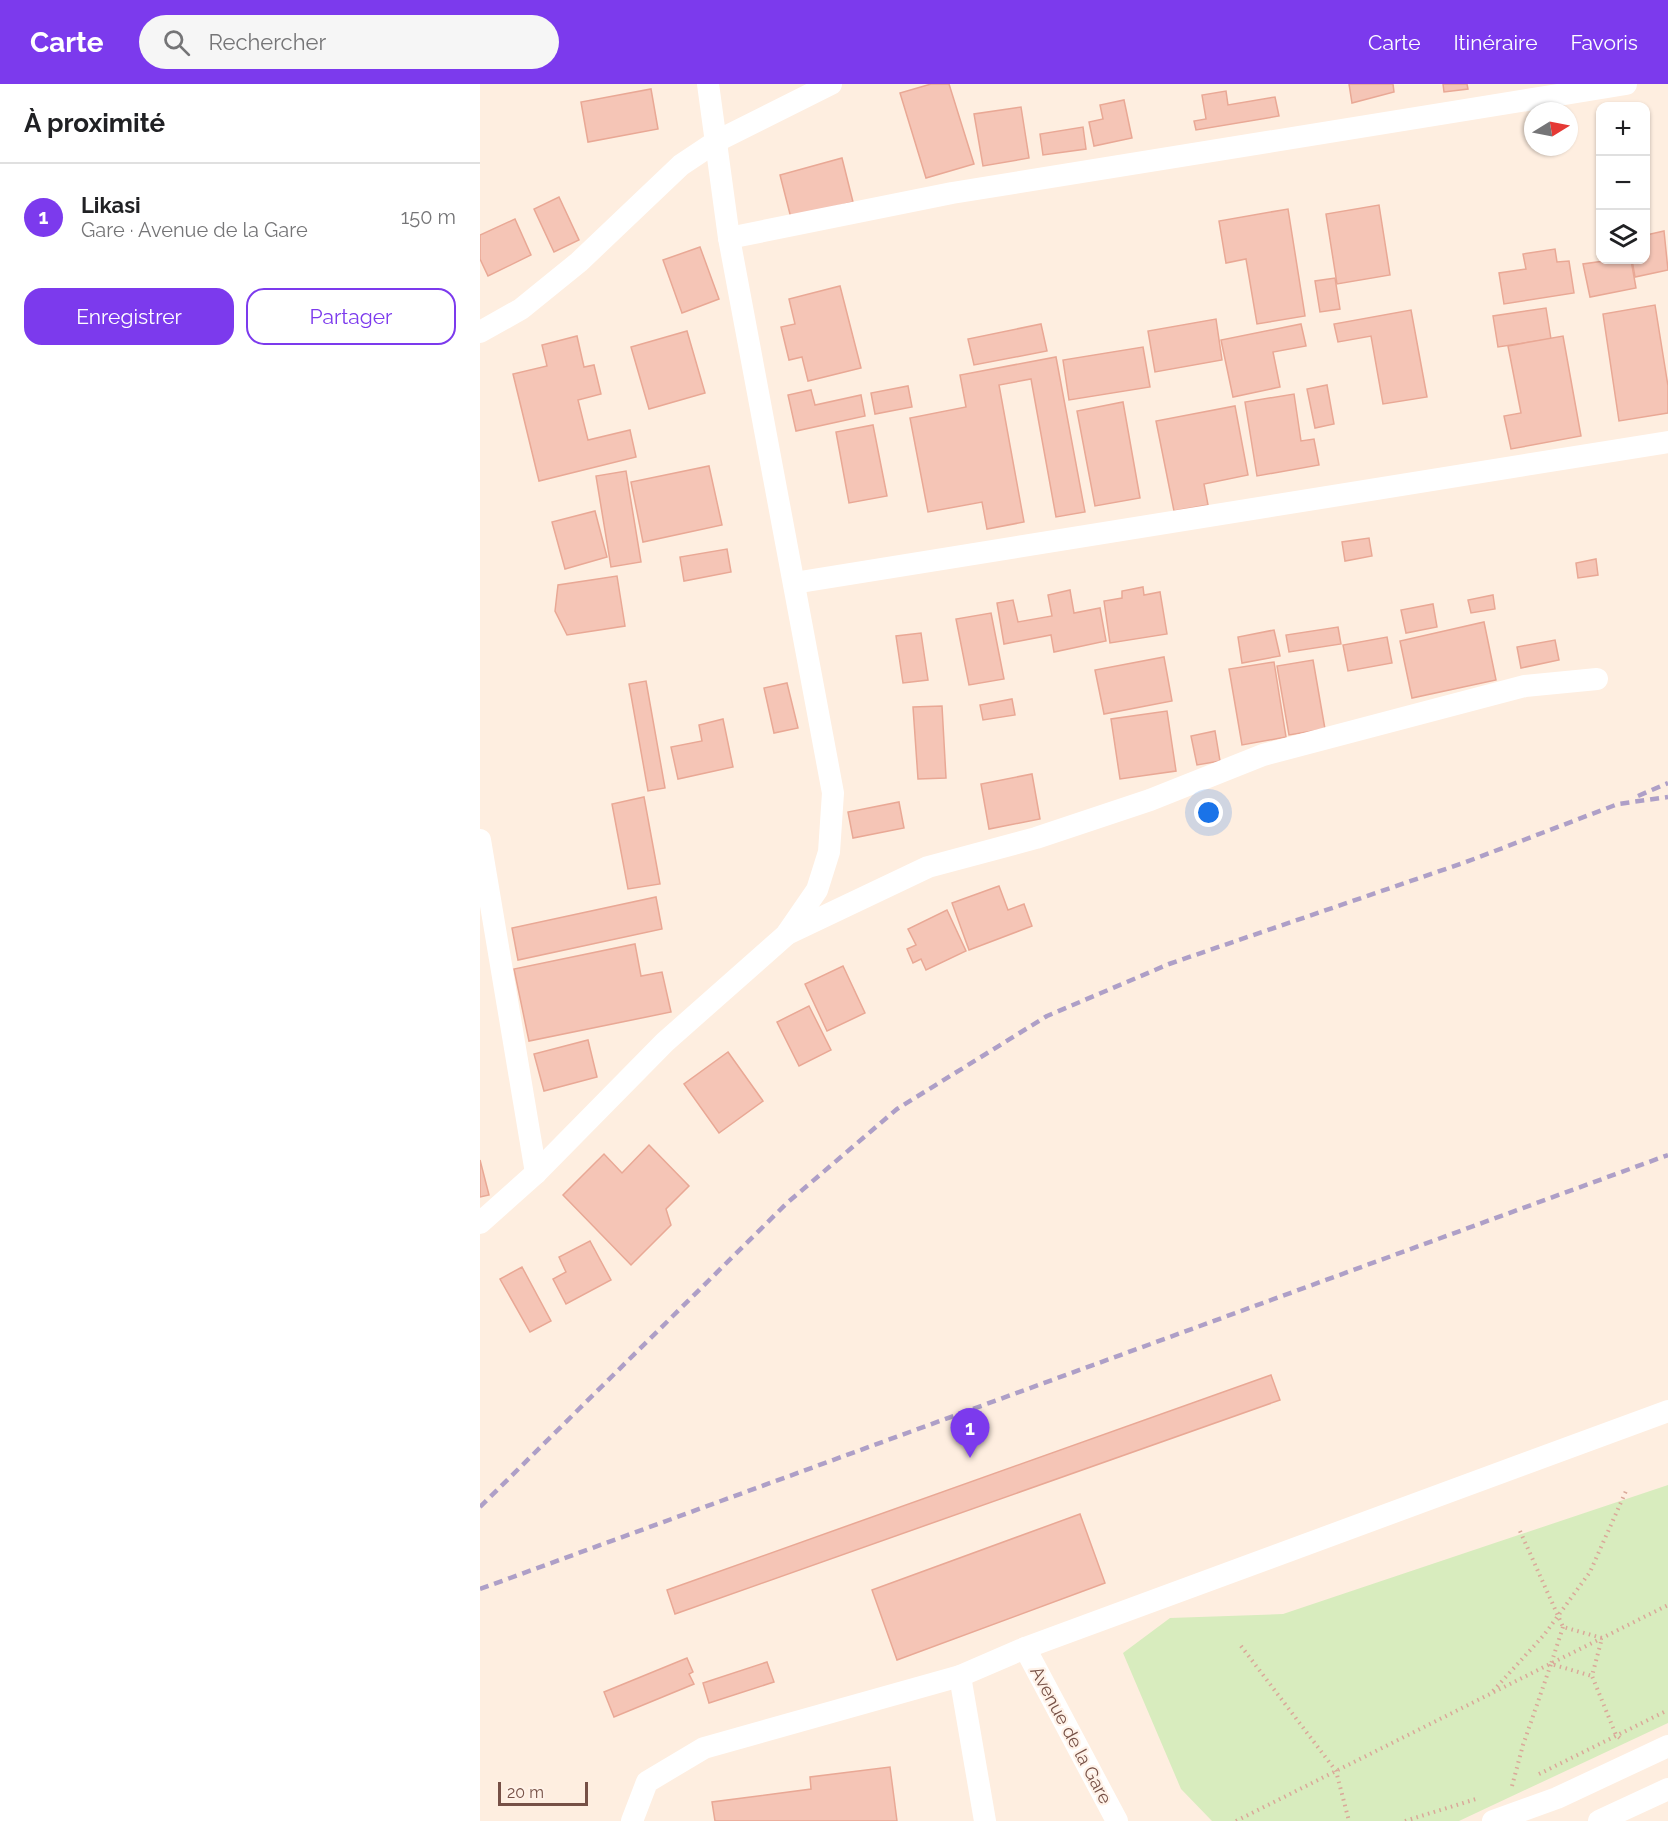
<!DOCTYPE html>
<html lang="fr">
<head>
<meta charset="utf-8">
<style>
  body { margin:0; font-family:Raleway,sans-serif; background:#f6f6f6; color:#202124 }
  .controls { position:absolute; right:18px; top:18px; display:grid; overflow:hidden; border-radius:12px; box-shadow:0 2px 4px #0004 }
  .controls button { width:54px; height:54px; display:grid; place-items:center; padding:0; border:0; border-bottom:2px solid #e0e0e0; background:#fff; color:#202124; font:30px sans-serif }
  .compass { position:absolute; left:1044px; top:18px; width:54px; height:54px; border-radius:50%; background:#fff; box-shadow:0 2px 4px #0004; rotate:80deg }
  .scale { position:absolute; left:18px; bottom:15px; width:90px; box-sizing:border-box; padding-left:6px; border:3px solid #765046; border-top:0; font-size:16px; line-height:21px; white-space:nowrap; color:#765046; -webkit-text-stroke:4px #fff2e8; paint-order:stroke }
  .you { position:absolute; left:729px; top:729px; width:21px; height:21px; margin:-15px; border:4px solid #fff; border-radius:50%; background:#1a73e8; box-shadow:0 0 0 9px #1a73e833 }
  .badge { display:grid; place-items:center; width:39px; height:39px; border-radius:50%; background:#7c3aed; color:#fff; font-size:20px; font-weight:700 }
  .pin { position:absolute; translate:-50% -50px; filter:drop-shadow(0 2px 3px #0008) }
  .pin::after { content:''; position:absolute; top:32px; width:21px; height:18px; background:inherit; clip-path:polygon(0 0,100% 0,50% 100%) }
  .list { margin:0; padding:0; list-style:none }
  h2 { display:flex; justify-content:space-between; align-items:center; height:78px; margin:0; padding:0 24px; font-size:26px }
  h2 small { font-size:20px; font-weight:400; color:#757577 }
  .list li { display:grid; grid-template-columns:39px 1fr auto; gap:18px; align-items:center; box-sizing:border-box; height:108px; padding:0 24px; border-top:2px solid #e0e0e0 }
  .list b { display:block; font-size:22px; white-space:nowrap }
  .list p { margin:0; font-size:20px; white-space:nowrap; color:#757577 }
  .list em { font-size:20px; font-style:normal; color:#757577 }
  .actions { display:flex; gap:12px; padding:18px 24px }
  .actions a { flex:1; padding:14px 0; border:2px solid #7c3aed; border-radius:18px; text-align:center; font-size:21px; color:#7c3aed }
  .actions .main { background:#7c3aed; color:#fff }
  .icon { flex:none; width:33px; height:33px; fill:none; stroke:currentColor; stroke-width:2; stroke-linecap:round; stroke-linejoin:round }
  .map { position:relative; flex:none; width:1188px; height:1737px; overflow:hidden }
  header { display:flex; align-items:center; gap:36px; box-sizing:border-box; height:84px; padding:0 30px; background:#7c3aed; color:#fff }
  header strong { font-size:28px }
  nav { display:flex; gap:33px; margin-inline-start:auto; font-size:21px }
  .search { width:420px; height:54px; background:#f6f6f6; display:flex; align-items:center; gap:15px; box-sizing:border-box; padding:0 21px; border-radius:33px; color:#757577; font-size:22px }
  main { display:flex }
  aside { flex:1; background:#fff }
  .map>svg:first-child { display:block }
  .green { fill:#d8ecbe }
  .building { fill:#f5c5b6; stroke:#e9a895; stroke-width:1.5 }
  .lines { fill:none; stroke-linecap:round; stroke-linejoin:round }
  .path { stroke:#daa899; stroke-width:4; stroke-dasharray:1.5 4.5; stroke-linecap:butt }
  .minor { stroke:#fff; stroke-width:22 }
  .rail { stroke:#ae9fc7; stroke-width:4.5; stroke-dasharray:9 6; stroke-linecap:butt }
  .labels { text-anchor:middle; stroke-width:4.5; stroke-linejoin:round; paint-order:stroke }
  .street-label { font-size:18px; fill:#765046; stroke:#fff2e8 }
</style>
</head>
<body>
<header>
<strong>Carte</strong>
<div class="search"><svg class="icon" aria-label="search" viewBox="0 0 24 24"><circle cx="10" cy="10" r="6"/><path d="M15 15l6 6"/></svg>Rechercher</div>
<nav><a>Carte</a><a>Itinéraire</a><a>Favoris</a></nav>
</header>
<main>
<aside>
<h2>À proximité<small></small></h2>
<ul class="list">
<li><span class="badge">1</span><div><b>Likasi</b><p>Gare · Avenue de la Gare</p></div><em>150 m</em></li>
</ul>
<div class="actions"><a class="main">Enregistrer</a><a>Partager</a></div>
</aside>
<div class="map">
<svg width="1188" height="1737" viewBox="0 0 1188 1737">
  <rect width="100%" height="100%" fill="#feeee0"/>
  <path class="green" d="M1188,1401V1639L979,1737H732L701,1705L643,1569L690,1534L803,1530Z"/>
  <g class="building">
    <path d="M451,0H469L494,80L446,94L420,9Z"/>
    <path d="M869,0H913L914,8L872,19Z"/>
    <path d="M963,0H987L988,5L964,8Z"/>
    <path d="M171,5L178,45L108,58L101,18Z"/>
    <path d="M746,7L748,21L795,13L799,32L716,46L714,37L726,35L722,11Z"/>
    <path d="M644,16L652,54L614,62L609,38L623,35L620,21Z"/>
    <path d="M541,23L549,74L503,82L494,30Z"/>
    <path d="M603,43L606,65L563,71L560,50Z"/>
    <path d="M362,74L373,118L311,134L300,91Z"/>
    <path d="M79,113L99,156L74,168L54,125Z"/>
    <path d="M899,121L910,191L857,200L846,130Z"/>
    <path d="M808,125L825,232L777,240L766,175L746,179L739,137Z"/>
    <path d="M35,135L51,171L8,192L0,175V151Z"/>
    <path d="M1184,147L1188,186L1155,193L1152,176H1166V151Z"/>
    <path d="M220,163L239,215L202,229L183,176Z"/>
    <path d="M1075,165L1077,178L1089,177L1094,209L1024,220L1019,189L1046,185L1043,170Z"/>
    <path d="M1131,176H1151L1156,204L1110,213L1103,180Z"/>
    <path d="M855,194L860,225L840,228L835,197Z"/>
    <path d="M360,202L381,284L328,297L322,273L309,276L301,243L315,240L309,215Z"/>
    <path d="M1175,221L1188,302V329L1139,337L1123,230Z"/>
    <path d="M1066,224L1071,255L1018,263L1013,232Z"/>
    <path d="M931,226L947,313L903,320L891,252L858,258L854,240Z"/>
    <path d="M736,235L742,276L675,288L668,247Z"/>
    <path d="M561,240L567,267L494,281L488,255Z"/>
    <path d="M821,240L826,262L793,268L800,303L753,313L741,256Z"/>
    <path d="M207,247L225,309L169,325L151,263Z"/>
    <path d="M97,252L104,283L114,281L121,310L98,316L108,356L150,346L156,373L59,397L33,290L67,282L62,261Z"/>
    <path d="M1083,252L1101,352L1031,365L1024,332L1041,329L1028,262Z"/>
    <path d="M663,263L670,303L589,316L583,276Z"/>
    <path d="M576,273L605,428L576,433L551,295L519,301L544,438L507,445L502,418L448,428L430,334L486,323L480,291Z"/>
    <path d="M847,301L854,340L835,344L827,305Z"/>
    <path d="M428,302L432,323L395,330L391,309Z"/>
    <path d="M331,306L335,321L381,311L385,332L316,347L308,311Z"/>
    <path d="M814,310L821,357L834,355L839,381L777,392L765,318Z"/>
    <path d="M643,318L660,414L615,422L597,327Z"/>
    <path d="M755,322L768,391L724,400L728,421L694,427L676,337Z"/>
    <path d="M393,341L407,412L369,419L356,348Z"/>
    <path d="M229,382L242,441L163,458L151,398Z"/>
    <path d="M146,387L161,478L131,483L116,392Z"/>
    <path d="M115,427L127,473L85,485L72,438Z"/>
    <path d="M889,454L892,472L865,477L862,458Z"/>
    <path d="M247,465L251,488L204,497L200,473Z"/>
    <path d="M1116,475L1118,491L1098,494L1096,479Z"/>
    <path d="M137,492L145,542L87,551L75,527L78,501Z"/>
    <path d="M663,503L664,511L680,508L687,550L630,559L624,517L642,514V507Z"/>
    <path d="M590,506L594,529L620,524L626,557L574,568L571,551L524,560L517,519L533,516L538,538L572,532L568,511Z"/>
    <path d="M1013,511L1015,525L991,529L988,516Z"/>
    <path d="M953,520L957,543L926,549L921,526Z"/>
    <path d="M511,529L524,595L489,601L476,535Z"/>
    <path d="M1004,538L1016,596L932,614L920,557Z"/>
    <path d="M858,543L861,560L809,568L806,551Z"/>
    <path d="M794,546L800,572L762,579L758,553Z"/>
    <path d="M441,549L448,596L423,599L416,552Z"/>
    <path d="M907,553L912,579L868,587L863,561Z"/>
    <path d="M1075,556L1079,576L1041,584L1037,563Z"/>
    <path d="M684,573L692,617L624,630L615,586Z"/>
    <path d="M833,576L845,645L809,651L797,582Z"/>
    <path d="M794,578L806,653L762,661L749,585Z"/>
    <path d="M166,597L185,704L168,707L149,600Z"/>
    <path d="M307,599L318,644L294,649L284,604Z"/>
    <path d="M532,615L535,631L503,636L500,621Z"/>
    <path d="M462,622L466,694L438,695L433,623Z"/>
    <path d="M687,627L696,687L640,695L631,635Z"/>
    <path d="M243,635L253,683L198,695L191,663L222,657L219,641Z"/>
    <path d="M735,647L740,677L717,681L711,652Z"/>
    <path d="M552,690L560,735L509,745L501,700Z"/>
    <path d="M164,713L180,800L148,805L132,720Z"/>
    <path d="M419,718L424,744L373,754L368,728Z"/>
    <path d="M519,802L528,826L544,820L552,842L489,866L472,819Z"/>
    <path d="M176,813L182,845L38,876L32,844Z"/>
    <path d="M467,826L486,867L446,886L441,875L433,879L427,865L436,861L428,845Z"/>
    <path d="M155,860L161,892L182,888L191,928L49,957L34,885Z"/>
    <path d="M363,882L385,929L347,947L325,900Z"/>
    <path d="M329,922L351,966L319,982L297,938Z"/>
    <path d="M108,956L117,993L64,1007L54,970Z"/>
    <path d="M248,968L283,1017L239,1049L204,1000Z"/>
    <path d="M169,1061L209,1102L186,1125L191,1141L151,1181L83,1111L124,1070L142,1089Z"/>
    <path d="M0,1076L9,1111L0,1113Z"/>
    <path d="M110,1157L131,1196L86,1220L73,1195L86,1188L79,1173Z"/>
    <path d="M42,1183L71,1237L50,1248L20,1195Z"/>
    <path d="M791,1291L800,1316L195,1530L187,1506Z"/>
    <path d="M600,1430L625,1499L417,1576L392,1506Z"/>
    <path d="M207,1574L213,1588L209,1590L214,1600L134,1633L124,1608Z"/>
    <path d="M287,1578L294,1598L229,1619L223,1599Z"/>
    <path d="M410,1683L417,1737H235L232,1718L331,1705L330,1693Z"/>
  </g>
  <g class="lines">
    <g class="path">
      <path d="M1040,1447L1083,1543L1122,1554L1112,1592L1136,1651L1142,1656"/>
      <path d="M1083,1543L1071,1580L1112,1592"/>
      <path d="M761,1562L856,1687L869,1737"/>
      <path d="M1013,1607L1064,1551L1110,1488L1146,1407"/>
      <path d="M1059,1690L1188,1626"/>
      <path d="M1032,1702L1043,1661L1071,1580"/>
      <path d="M756,1737L1188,1521"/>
      <path d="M925,1737L996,1715"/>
    </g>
    <g class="minor">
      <path d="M249,154L472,109L1146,0"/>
      <path d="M0,248L41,225L99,178L201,81L237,57L351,0"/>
      <path d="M314,499L1188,358"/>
      <path d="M0,756L56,1089"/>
      <path d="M307,850L448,783L556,754L670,716L783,671L1045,602L1117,595"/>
      <path d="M0,1139L56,1089L185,958L306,851L337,806L349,768L353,709L249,154L228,0"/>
      <path d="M545,1564L637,1737"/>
      <path d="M480,1592L505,1737"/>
      <path d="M152,1737L167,1698L224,1664L480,1592L545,1564L1188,1327"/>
      <path d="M1013,1737L1077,1714L1188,1662"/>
      <path d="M1119,1737L1188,1705"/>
    </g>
    <g class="rail">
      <path d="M1158,712L1188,699"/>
      <path d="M0,1423L307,1119L417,1025L567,932L689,880L986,778L1138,720L1188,713"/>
      <path d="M0,1505L1188,1071"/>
    </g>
  </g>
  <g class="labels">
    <g class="street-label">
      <text transform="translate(591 1651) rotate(62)" y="6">Avenue de la Gare</text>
    </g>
  </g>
</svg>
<div class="controls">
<button>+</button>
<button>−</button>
<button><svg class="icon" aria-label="layers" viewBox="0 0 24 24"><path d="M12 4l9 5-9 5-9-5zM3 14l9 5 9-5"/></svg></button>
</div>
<svg class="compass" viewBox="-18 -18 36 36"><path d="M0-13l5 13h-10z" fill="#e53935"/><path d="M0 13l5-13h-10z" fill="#757577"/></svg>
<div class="scale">20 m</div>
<div class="you"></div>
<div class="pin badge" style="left:490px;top:1374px">1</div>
</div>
</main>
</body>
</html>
